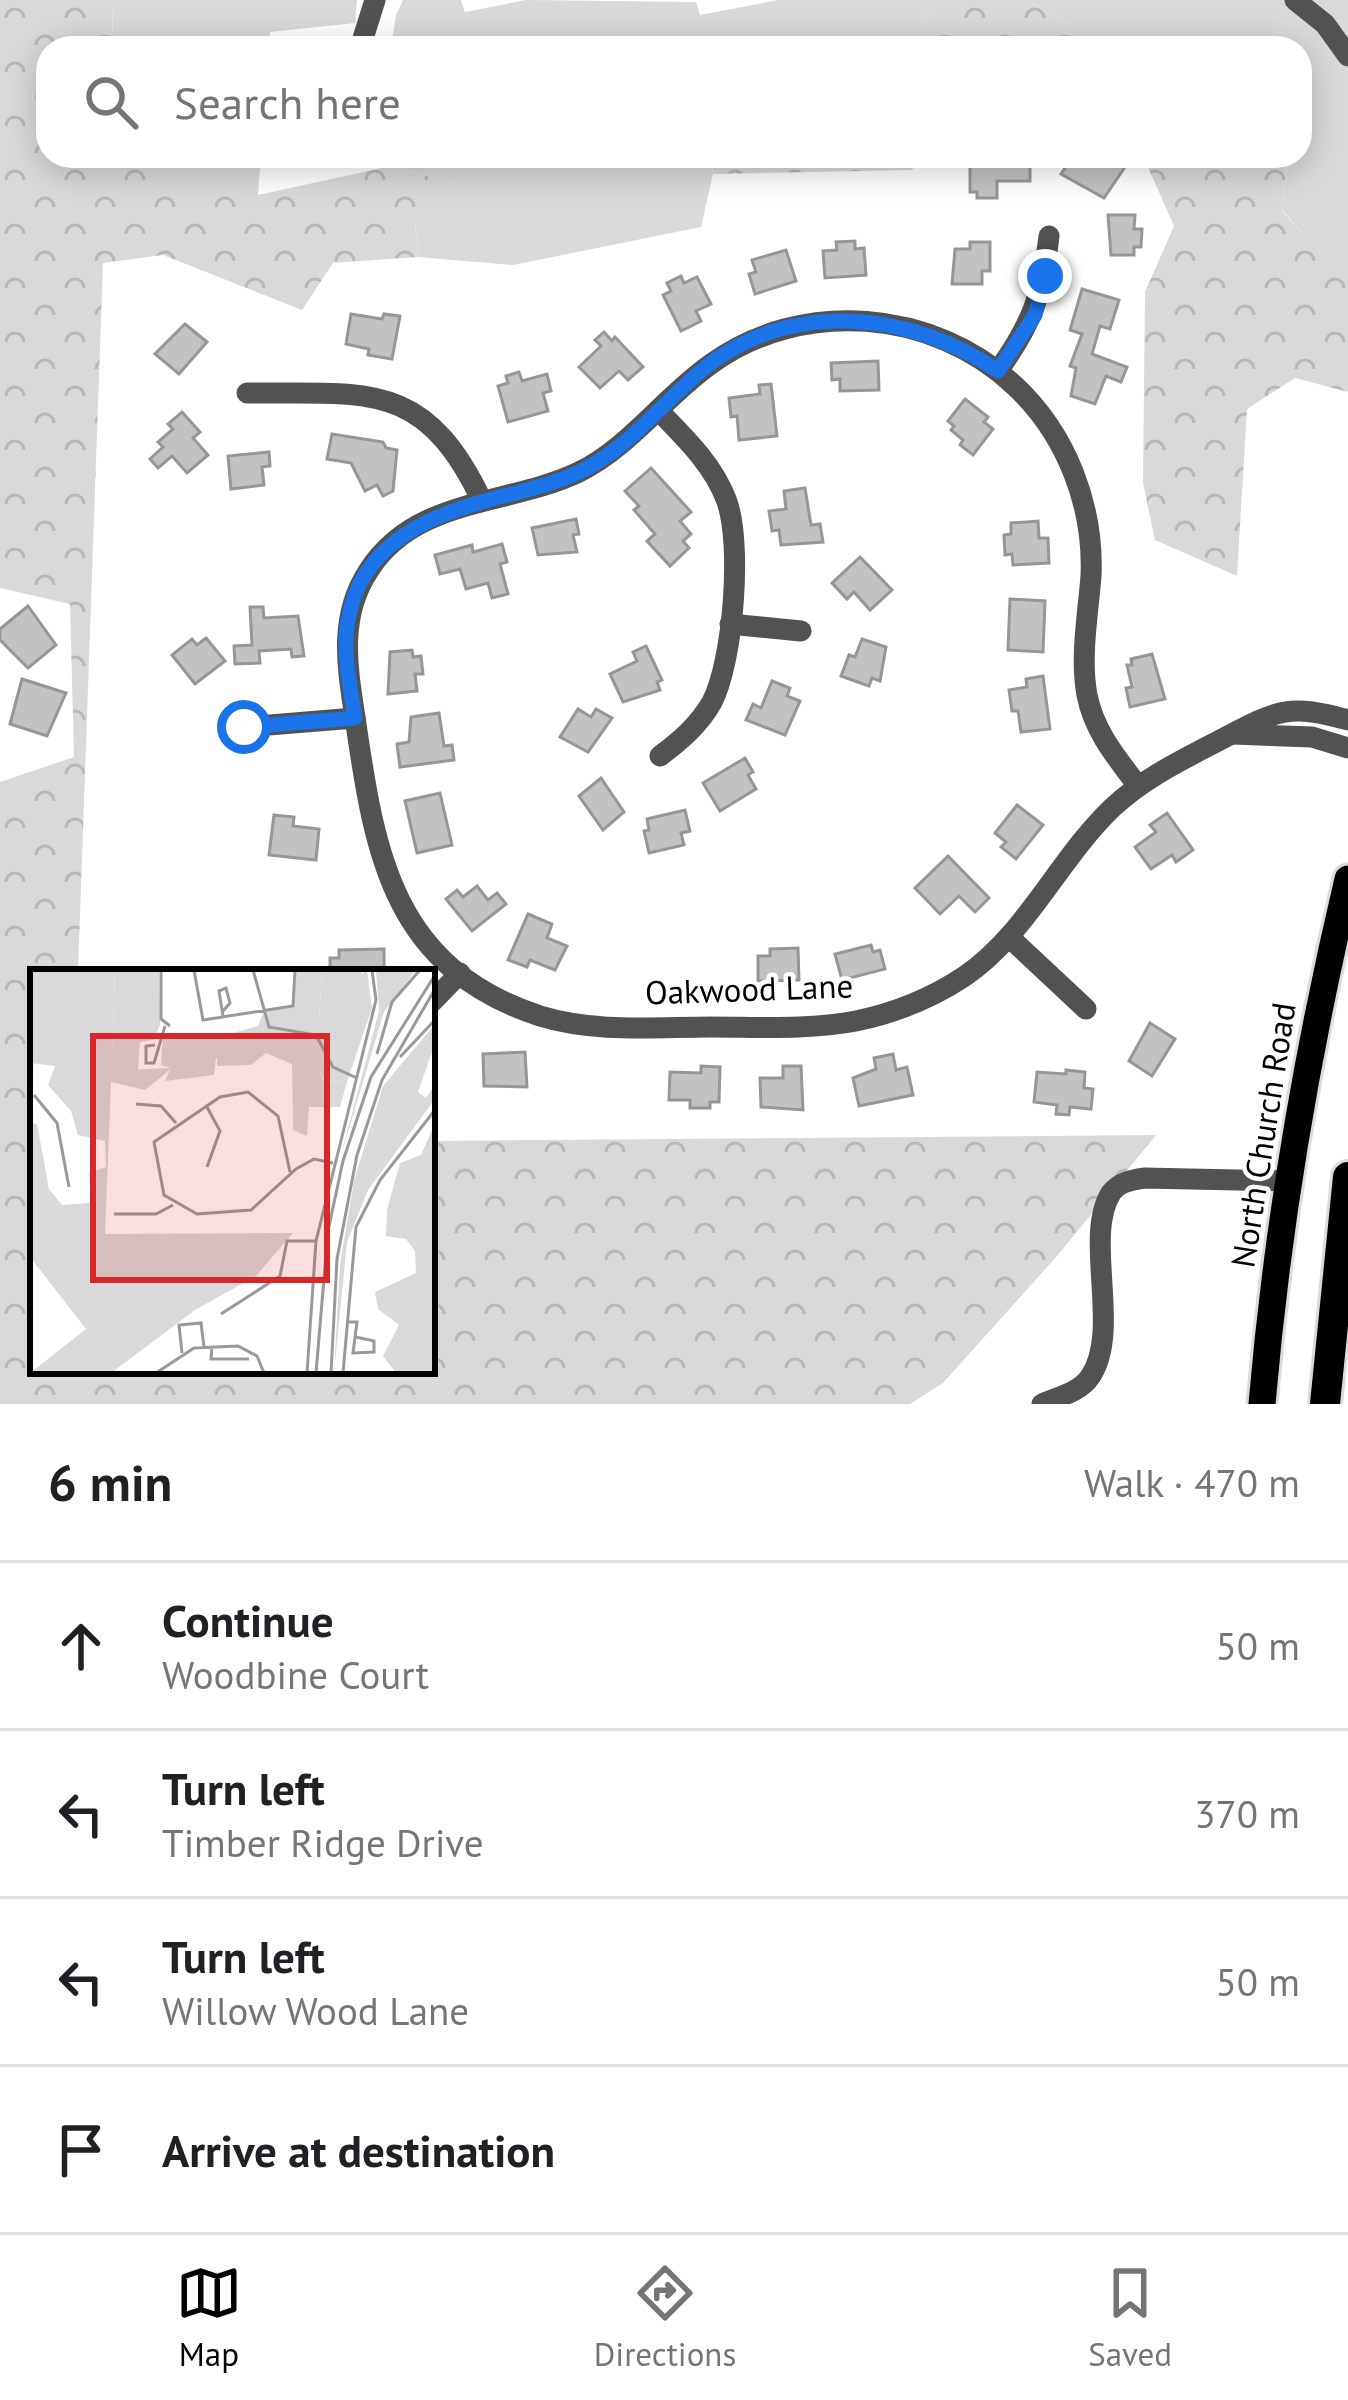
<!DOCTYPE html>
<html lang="en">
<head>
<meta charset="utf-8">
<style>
  body { margin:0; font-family:"PT Sans",sans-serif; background:#f6f6f6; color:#202124 }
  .stop { position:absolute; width:36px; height:36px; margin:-27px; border:9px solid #1a73e8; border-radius:50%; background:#fff }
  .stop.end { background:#1a73e8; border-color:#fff; box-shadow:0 3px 12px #0008 }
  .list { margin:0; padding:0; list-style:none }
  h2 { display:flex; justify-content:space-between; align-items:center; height:156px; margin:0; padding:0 48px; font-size:51px }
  h2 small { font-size:39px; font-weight:400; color:#757577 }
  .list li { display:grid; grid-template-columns:78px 1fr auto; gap:36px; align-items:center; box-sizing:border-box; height:168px; padding:0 48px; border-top:3px solid #e0e0e0 }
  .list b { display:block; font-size:45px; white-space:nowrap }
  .list p { margin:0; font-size:39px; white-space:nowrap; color:#757577 }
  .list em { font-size:39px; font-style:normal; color:#757577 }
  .icon { flex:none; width:66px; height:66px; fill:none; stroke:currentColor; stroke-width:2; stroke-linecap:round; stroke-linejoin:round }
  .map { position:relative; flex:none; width:1348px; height:1404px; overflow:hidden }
  .search { position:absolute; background:#fff; box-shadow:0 6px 30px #0003; left:36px; right:36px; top:36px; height:132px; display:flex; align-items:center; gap:30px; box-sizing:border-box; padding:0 42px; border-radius:36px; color:#757577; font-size:45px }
  .sheet { height:828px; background:#fff }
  nav { display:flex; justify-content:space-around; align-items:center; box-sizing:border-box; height:168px; border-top:3px solid #e0e0e0; background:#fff; font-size:33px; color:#757577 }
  nav a { display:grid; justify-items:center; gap:6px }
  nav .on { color:#000 }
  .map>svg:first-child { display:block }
  .grass { fill:#d9d9d9 }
  .forest { fill:url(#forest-crowns) }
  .building { fill:#c2c2c2; stroke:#969696; stroke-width:3 }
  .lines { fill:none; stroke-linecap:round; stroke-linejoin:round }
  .major-casing { stroke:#dbdbdb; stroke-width:33 }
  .highway-casing { stroke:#dbdbdb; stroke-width:36 }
  .minor { stroke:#525252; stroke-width:21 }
  .major { stroke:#000; stroke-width:27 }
  .highway { stroke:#000; stroke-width:30 }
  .route { stroke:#1a73e8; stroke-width:15 }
  .labels { text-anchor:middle; stroke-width:9; stroke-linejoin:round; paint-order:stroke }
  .street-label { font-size:33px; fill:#000; stroke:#fff }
  .inset-road { fill:none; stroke:#999; stroke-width:3 }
  .view { fill:#d62828; fill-opacity:0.15; stroke:#d62828; stroke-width:6 }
  .inset-edge { fill:none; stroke:#000; stroke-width:6 }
</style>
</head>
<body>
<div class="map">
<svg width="1348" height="1404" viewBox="0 0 1348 1404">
  <defs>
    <pattern id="forest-crowns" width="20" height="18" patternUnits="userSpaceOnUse" patternTransform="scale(3)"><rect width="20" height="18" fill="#d9d9d9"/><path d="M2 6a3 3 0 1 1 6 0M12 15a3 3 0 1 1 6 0" fill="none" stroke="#b8b8b8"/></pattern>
  </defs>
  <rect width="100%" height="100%" fill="#fff"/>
  <g class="grass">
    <path d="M113,0H357L355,23L270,32L268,48H112Z"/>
    <path d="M403,0H461L465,12L526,0L696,2L700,15L778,0H936L910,48H391L396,15Z"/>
    <path d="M1027,0H1348V261L1330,263L1282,210L1288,156H1300V48H1105Z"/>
    <path d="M147,156H261L258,195H173Z"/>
    <path d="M390,156H711L713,174L701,227L513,265L418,257L415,222L456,184L391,166Z"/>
  </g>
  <g class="forest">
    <path d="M0,0H113L112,48H48V156H147L173,195H258L391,166L456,184L443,211L415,222L418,257L333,263L302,310L163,255L103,263L78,972H33V1371H432V1141L1156,1135L1057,1256L943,1383L910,1404H0V782L74,757L70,604L0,588Z"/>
    <path d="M936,0H1027L1105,48H910Z"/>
    <path d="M711,156H932L911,170L713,174Z"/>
    <path d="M1134,156H1288L1282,211L1330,262L1348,261V392L1295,378L1247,409L1237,576L1155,540L1143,483L1145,292L1174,226L1147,165Z"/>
  </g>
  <g class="building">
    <path d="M1073,156H1099L1125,167L1104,198L1061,174Z"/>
    <path d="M1030,160V181H997V198H977V192H970V161Z"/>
    <path d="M1108,215H1135L1134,229H1142L1141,247H1134V255H1111Z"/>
    <path d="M855,241V249L864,248L866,275L825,278L823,251L837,250L836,242Z"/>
    <path d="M970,242H990V271H982V284H952L955,249H970Z"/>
    <path d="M786,250L796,281L755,294L749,274L756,272L752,260Z"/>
    <path d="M681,276L684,283L697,277L711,304L696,311L701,321L681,331L663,295L671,291L667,283Z"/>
    <path d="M1082,289L1119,300L1110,329L1100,326L1092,354L1127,367L1121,382L1106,376L1095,404L1071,396L1076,368L1070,366L1082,334L1070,330Z"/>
    <path d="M351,314L382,319L384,314L400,316L392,359L368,355L369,349L346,344Z"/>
    <path d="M185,324L207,342L179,374L155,354Z"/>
    <path d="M604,332L612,341L615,337L643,367L628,380L619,371L600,388L579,367L601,346L595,340Z"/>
    <path d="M878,361L879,390L840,391V379L832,380L831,363Z"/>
    <path d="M519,372L522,381L547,374L551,391L543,393L548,411L508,422L498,386L508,383L506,376Z"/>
    <path d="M771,384L777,436L739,440L737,416L731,417L729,398L760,394L759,385Z"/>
    <path d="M965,399L988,417L984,422L993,429L973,455L960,445L963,440L951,430L954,426L948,421Z"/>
    <path d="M182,412L200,432L193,438L208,455L187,473L172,456L158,468L150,459L163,447L158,442L173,429L168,424Z"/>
    <path d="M332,434L383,442L386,448L397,450L393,491L383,496L377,485L365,491L351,463L327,459Z"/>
    <path d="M269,452L270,466L262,467L264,485L231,489L228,456Z"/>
    <path d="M651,468L691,512L680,521L691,534L683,541L689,548L670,566L647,541L655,534L634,510L639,506L625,491Z"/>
    <path d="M805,488L811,525L820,524L823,542L781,545L779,530L772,531L769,511L786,509L784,491Z"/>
    <path d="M576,519L579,534L573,535L577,552L538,555L532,528Z"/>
    <path d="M1038,521L1039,538H1048L1049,563L1013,565L1012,554L1005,555L1004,535L1011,534V523Z"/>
    <path d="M502,544L507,562L500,564L508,594L492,598L488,583L466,589L460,569L440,574L435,555L472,545L473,552Z"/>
    <path d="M860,557L892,590L870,610L854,592L847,599L832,583Z"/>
    <path d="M1010,599L1045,601L1043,652L1008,650Z"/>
    <path d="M28,606L56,645L28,668L0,640V629Z"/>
    <path d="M250,607H263L264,618L298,616L304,656L292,657L291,649L259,651L260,663L235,664L234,646L252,645Z"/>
    <path d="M206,638L225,661L195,684L172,655L192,639L197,645Z"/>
    <path d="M862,639L886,647L880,681L872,678L869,686L841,676L849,655L855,657Z"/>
    <path d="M646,646L662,680L657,682L660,690L623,702L610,674L637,661L633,652Z"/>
    <path d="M412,650L413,657L421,656L423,674H415L417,691L388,694L390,652Z"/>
    <path d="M1152,654L1165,699L1130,707L1126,688L1132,687L1127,665H1132L1131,659Z"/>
    <path d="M1043,676L1050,729L1021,732L1018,711H1012L1009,690L1027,687L1026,679Z"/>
    <path d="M22,679L66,693L47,736L10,724Z"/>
    <path d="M772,681L790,688L787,696L800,701L785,735L746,720L753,704L761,708Z"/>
    <path d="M578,709L591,717L596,709L612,718L588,752L560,737Z"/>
    <path d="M439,713L444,746L452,745L454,760L400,767L397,744L409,742L411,717Z"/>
    <path d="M745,758L753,772L748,775L756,789L720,811L703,783Z"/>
    <path d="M601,778L624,812L603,830L579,796Z"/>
    <path d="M440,793L452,845L417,853L405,801Z"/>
    <path d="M1017,805L1043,825L1016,859L1001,847L1006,842L995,833Z"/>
    <path d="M685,810L690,831L681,833L684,845L649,853L644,831L649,830L647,819Z"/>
    <path d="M1167,813L1193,850L1176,862L1172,855L1151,869L1135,847L1156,832L1150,825Z"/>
    <path d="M274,815L294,817L293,826L319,829L316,860L269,855Z"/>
    <path d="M948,856L989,898L975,912L959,896L940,914L915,888Z"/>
    <path d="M477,886L488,900L497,893L506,904L472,931L446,899L457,890L463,897Z"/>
    <path d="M528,914L552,924L547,938L567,946L555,970L530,960L527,967L508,960Z"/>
    <path d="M871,945L873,952L880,950L885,969L842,980L835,954Z"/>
    <path d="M798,948L799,980L758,981V956H770V949Z"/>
    <path d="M384,949V972H330V958H339V950Z"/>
    <path d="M1150,1023L1175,1039L1152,1076L1129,1061Z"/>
    <path d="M525,1052L527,1087L484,1086L483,1054Z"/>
    <path d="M893,1054L896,1070L907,1067L913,1095L859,1106L853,1078L876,1069L874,1058Z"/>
    <path d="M701,1066L720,1067L719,1102H710V1108H690V1100H669L670,1072L701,1073Z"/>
    <path d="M783,1066H801L803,1110L761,1107L760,1078H783Z"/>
    <path d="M1066,1070L1085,1072L1084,1088L1093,1089L1091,1109L1070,1107L1069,1115L1056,1114L1057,1105L1034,1102L1037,1072L1066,1074Z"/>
  </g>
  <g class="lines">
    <defs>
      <path id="major" d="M1262,1404C1277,1227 1307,1052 1348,879"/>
      <path id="highway" d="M1325,1404L1348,1177"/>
    </defs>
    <use href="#major" class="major-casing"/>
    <use href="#highway" class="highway-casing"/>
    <g class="minor">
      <path d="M1295,0L1325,24L1348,56"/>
      <path d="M360,48L375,0"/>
      <path d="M306,156H346"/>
      <path d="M998,371C1033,322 1042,295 1049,236"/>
      <path d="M247,393C367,394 424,379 482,501"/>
      <path d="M658,410C684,437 712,463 726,499C743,542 733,662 712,702C699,725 680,741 660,756"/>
      <path d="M730,624L801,631"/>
      <path d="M244,727L355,718"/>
      <path d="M1233,734L1312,737L1348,748"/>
      <path d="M1138,786C1116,757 1094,731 1087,695C1080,657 1088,615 1091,576C1094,506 1067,435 1015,386C934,309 802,298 711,364C664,397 630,447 579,472C508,506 416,497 369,570C337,618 348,671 356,724C375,856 394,968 540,1016C595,1033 655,1027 711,1027C759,1027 809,1030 856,1021C895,1013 932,998 965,976C1028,932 1058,860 1112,808C1145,777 1184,759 1224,738C1276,711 1288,703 1348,720"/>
      <path d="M1009,937L1086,1009"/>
      <path d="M432,1002L460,973"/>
      <path d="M1042,1404C1058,1397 1080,1392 1090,1377C1122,1331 1083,1237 1111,1193C1119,1182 1132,1180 1144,1178L1289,1181"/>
    </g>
    <use href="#major" class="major"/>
    <use href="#highway" class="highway"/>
  </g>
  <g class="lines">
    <path class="route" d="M244,727L355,718C351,692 345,664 346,636C352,554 414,520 485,501C520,491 557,485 589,467C634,442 667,398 707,366C794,299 911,312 998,371L1035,315L1045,276"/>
  </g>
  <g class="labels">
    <g class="street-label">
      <text transform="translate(749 989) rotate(-2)" y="12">Oakwood Lane</text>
      <text transform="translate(1263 1135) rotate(-81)" y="12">North Church Road</text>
    </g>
  </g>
  <g transform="translate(30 969)">
    <rect width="405" height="405" fill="#fff"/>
    <path d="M85,1H129L130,56L124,71L110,73L108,101H93L82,84ZM266,1H292L289,49L313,38L322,27L317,17L337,1L342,39L317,113L294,112L281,79L274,92L218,80L207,90L186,89L184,106L135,112L141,99L131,96L133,65L185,69L228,57L234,42L264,38ZM346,1H386L354,43L310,190L349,42ZM405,55V107L403,80L388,123L396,129L405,115V130L338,221L317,273L304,404L310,295L324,212L353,117Z" fill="#d9d9d9"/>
    <path d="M0,1H85L82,84L93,101L142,99L115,121L81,113L75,265L263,264L226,307L165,341L81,404H0L56,360L0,288V154L7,155L19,220L32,236L61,234L59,204L76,198L75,172L48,166L41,142L18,116L25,97L0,94ZM292,1H331L336,17H317L322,27L302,57L289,49ZM228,62L273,92L282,77L293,112L317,113L310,138H279L277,167L263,161L262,95L236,84L221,96L187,97V87L208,90ZM369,114L371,159L361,170L345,162L346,152L359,115ZM405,154V404H366L353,387L369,356L348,340L345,323L386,304L385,282L376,270L356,267L357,241L370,194L391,186Z" fill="#d9d9d9"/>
    <path class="inset-road" d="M131,1V50L140,57M164,1L173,51L263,37L265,1M223,1L239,58L286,66L303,98L327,109M193,42L200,34L196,19L189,22L193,47M125,76L116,77V94H124L135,57M347,85L362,33L390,1M370,88L405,51M4,126L27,154L39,218M106,135L131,137L146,154M177,138L190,162L177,198M260,203L248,147L218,123L190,128L124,173L134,226L167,245L221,241L266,200L284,190L303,194M84,245H126L143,236M191,345L250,307L257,272H286M316,353H327L323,384L344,383V372L326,368M182,378L181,390H219M152,384L149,356L171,354L174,378M126,404L164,379L208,377L227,387L234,404M277,404L286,272L346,31L342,1M286,404L298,262L313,192L341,108L405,6M301,404L307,290L327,186L352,111L405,20M313,404L326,258L350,211L405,141"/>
    <path class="view" d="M63,67H297V311H63Z"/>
    <rect width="405" height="405" class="inset-edge"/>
  </g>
</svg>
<div class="stop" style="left:244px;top:727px"></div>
<div class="stop end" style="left:1045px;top:276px"></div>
<div class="search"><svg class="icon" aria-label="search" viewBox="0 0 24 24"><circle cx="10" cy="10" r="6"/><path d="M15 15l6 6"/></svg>Search here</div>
</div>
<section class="sheet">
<h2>6 min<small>Walk · 470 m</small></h2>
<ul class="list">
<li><svg class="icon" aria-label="ahead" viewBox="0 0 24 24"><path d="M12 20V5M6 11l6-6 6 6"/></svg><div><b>Continue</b><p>Woodbine Court</p></div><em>50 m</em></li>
<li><svg class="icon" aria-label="left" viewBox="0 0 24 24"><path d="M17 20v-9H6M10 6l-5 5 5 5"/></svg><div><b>Turn left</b><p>Timber Ridge Drive</p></div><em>370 m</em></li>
<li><svg class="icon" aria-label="left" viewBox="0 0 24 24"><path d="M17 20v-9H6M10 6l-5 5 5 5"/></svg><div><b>Turn left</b><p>Willow Wood Lane</p></div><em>50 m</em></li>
<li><svg class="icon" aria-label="arrive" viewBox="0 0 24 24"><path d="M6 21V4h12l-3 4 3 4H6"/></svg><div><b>Arrive at destination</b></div></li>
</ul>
</section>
<nav>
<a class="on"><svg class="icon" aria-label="map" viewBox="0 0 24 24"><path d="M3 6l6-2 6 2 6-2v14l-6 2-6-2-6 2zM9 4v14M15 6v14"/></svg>Map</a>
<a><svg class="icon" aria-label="directions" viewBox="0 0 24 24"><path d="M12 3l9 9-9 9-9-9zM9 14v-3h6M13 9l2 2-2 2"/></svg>Directions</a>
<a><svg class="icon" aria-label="saved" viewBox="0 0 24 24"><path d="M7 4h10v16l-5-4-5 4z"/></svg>Saved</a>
</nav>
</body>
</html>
